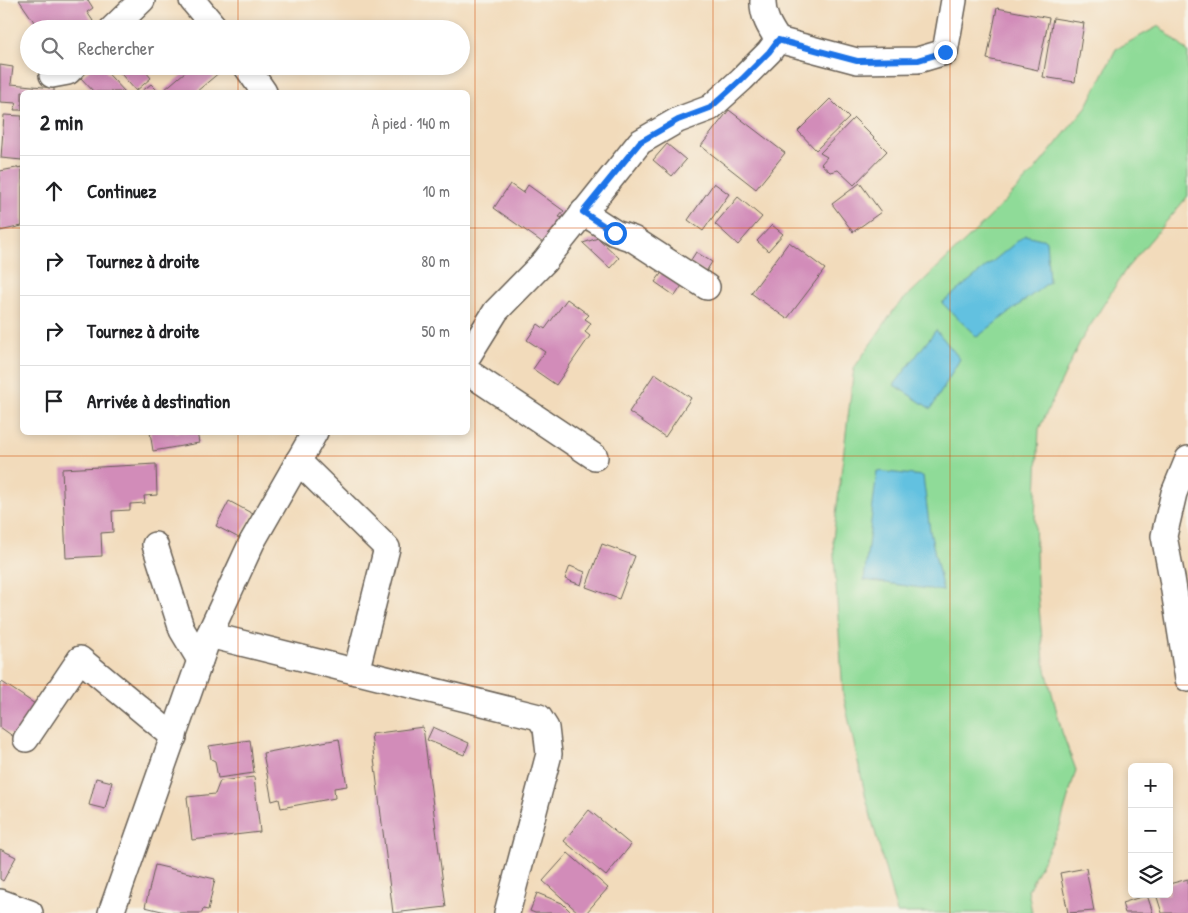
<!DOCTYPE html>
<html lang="fr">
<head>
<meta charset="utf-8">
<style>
  body { margin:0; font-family:"Patrick Hand",sans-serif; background:#f2f2f2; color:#202124 }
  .controls { position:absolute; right:15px; bottom:15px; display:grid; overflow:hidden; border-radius:8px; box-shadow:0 2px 8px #0003 }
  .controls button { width:45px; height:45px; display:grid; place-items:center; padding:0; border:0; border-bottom:1px solid #e0e0e0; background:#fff; color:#202124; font:25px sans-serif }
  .stop { position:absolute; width:15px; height:15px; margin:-11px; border:4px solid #1a73e8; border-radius:50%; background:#fff }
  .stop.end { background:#1a73e8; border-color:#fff; box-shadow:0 1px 5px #0008 }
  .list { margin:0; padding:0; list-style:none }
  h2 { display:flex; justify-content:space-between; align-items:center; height:65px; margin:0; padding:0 20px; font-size:21px }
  h2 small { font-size:16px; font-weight:400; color:#757577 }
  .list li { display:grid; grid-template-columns:32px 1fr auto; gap:15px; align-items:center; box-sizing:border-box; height:70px; padding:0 20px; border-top:1px solid #e0e0e0 }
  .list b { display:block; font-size:19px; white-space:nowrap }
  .list em { font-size:16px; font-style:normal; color:#757577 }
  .icon { flex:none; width:28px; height:28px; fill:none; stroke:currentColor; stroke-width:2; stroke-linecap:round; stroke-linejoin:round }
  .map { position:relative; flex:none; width:1188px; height:913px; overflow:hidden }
  .search { position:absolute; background:#fff; box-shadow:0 2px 8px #0003; left:20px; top:20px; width:450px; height:55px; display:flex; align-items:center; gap:12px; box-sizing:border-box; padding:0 18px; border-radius:28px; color:#757577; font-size:19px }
  .panel { position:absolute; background:#fff; box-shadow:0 2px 8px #0003; left:20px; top:90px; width:450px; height:345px; border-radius:8px }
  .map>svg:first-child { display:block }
  .green { fill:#8fdb98; stroke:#567c5a }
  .water { fill:#62c1e0; stroke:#3f6e7e }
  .building { fill:#d28cb9 }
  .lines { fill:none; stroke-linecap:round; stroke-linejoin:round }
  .minor-casing { stroke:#675f54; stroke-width:28 }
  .minor { stroke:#fff; stroke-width:25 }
  .route { stroke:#1a73e8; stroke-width:6 }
  .grid { fill:none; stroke:#d4530e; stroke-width:1; stroke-opacity:0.55 }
</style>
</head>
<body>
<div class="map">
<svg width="1188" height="913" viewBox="0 0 1188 913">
  <rect width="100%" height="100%" fill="#f7f3e8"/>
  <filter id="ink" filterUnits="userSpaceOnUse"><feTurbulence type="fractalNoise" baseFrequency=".02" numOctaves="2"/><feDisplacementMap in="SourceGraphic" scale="10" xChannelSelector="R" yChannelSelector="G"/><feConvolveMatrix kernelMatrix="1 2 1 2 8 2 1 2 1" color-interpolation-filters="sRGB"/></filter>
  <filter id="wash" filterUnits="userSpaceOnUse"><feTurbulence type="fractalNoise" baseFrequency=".0096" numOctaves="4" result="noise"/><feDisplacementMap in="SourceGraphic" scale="20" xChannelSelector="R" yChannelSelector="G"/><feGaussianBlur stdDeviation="1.12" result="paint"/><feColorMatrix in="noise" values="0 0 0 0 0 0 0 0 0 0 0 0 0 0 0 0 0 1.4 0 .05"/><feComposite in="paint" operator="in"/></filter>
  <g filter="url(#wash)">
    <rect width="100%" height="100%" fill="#f2dbbb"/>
    <path class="green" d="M1159,26L1188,52V196L1126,269L1080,342L1039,429L1035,519L1037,585L1044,662L1062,732L1076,770L1059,829L1028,890L1032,913H897L866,798L843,694L833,539L854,368L896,307L988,219L1034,171L1087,106L1116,49Z"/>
    <g class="water">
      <path d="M1025,235L1046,240L1049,282L977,337L942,303Z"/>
      <path d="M936,330L960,359L931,409L894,385Z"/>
      <path d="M877,471L923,476L930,531L943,591L864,580Z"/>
    </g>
    <g id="blocks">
      <g class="building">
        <path d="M19,0H88L93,8L87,12L93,21L83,29H39Z"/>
        <path d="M997,8L1049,18L1038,70L987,59Z"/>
        <path d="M1053,18L1084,23L1075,82L1043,77Z"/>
        <path d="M0,65L13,67L11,84L54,88V92H22V110H14L17,103L0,102Z"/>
        <path d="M93,66H101L125,92H94L81,78Z"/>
        <path d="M114,66H141L151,78L136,91Z"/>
        <path d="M192,66H227L196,92H166L164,90Z"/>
        <path d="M151,84L159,92H141Z"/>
        <path d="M830,99L849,118L816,150L798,131Z"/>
        <path d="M729,110L785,153L756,189L701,146Z"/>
        <path d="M4,115L22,116V160L1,158Z"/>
        <path d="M854,118L887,151L854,185L838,170L830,172L821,164L827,157L820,153Z"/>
        <path d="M667,144L686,160L672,176L653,160Z"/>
        <path d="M22,167V226L0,231V171Z"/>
        <path d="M714,183L729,194L703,231L688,220Z"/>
        <path d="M860,183L881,212L853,232L832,204Z"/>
        <path d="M510,184L523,193L528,185L564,211L559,217L565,218L546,245L494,208Z"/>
        <path d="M738,197L762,217L738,245L715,224Z"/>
        <path d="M772,225L783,234L768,251L757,241Z"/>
        <path d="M598,238L619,258L610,268L583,243Z"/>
        <path d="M789,242L825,269L787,319L751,293Z"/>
        <path d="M696,252L712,262L705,273L689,263Z"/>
        <path d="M666,267L685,281L675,296L655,282Z"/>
        <path d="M567,299L589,315L585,319L591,323L585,332L590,336L556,385L533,369L545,352L527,340L538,324L545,329Z"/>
        <path d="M655,373L691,398L665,437L629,412Z"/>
        <path d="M150,432H197L199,443L153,451Z"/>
        <path d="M156,464L157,495L144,496L145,503L130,504V510L112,511L113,532L101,533L102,556L66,558L62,469Z"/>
        <path d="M229,501L253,514L239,538L216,526Z"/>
        <path d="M602,544L635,556L619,599L586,587Z"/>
        <path d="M570,566L585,572L581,585L565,579Z"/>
        <path d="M2,682L35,704L14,737L0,727V684Z"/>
        <path d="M423,727L446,907L393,913L371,734Z"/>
        <path d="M433,727L469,743L464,755L427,740Z"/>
        <path d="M339,739L347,786L334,788L335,798L281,808L279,799L272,801L263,753Z"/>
        <path d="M250,740L254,773L218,778L215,761L211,759L209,746Z"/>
        <path d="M254,777L260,832L192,840L187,797L215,794L220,781Z"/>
        <path d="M96,778L112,782L105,809L89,805Z"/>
        <path d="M589,810L631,845L606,876L564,841Z"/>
        <path d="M0,849L16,857L3,881L0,879Z"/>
        <path d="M568,853L608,888L586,913H579L543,881Z"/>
        <path d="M155,865L215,879L208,910L203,909L202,913H170L145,907Z"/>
        <path d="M1086,868L1094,911L1068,913L1060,873Z"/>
        <path d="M1188,879V913H1162L1156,894H1169V884Z"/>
        <path d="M537,893L562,903L572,913H535L530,911Z"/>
        <path d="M1147,895L1153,913H1125L1122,903Z"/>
      </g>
    </g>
  </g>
  <g filter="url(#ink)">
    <use href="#blocks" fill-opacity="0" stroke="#675f54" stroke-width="1"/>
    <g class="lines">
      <defs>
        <g id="minor">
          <path d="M192,0L216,29"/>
          <path d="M763,0C762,15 770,28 778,40"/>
          <path d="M112,29L142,0"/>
          <path d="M246,66L264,92"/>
          <path d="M52,75L68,72L74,66"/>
          <path d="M583,212L615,233L633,239L707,287"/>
          <path d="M468,356L496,311L544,262L640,142L678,120L710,108L742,79L769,52L778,40L857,61L918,60L945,52L954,0"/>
          <path d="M468,372L595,457"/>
          <path d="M1188,459L1174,493L1164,536L1172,578L1188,679"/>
          <path d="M298,461L387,548L356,672"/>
          <path d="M155,545L182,630L200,660"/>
          <path d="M209,635L539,717L546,728L549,754L507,913"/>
          <path d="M26,739L80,659L174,737"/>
          <path d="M0,902L30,913"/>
          <path d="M111,913L209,635L252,542L315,432"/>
        </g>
      </defs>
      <use href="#minor" class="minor-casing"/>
      <use href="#minor" class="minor"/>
    </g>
  </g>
  <g class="lines" filter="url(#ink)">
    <path class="route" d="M615,233L583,212L640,142L678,120L710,108L742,79L769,52L778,40L857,61L918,60L945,52"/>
  </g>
  <path class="grid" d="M238,0V29M475,0V913M713,0V913M950,0V913M238,66V92M0,228H22M468,228H1188M238,432V913M0,456H1188M0,685H1188"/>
</svg>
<div class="controls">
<button>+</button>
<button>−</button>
<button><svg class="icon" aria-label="layers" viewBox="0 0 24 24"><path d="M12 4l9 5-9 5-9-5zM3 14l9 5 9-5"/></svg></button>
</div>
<div class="stop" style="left:615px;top:233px"></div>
<div class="stop end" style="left:945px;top:52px"></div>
<div class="search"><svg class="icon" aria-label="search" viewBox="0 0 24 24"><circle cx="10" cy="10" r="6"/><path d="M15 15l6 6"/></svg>Rechercher</div>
<section class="panel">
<h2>2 min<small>À pied · 140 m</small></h2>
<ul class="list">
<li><svg class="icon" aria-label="ahead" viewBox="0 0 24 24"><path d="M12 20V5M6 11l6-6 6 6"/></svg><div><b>Continuez</b></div><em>10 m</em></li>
<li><svg class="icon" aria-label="right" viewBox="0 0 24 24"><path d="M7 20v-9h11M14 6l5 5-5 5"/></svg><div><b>Tournez à droite</b></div><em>80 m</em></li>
<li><svg class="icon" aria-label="right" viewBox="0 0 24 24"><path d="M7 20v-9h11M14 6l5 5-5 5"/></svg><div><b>Tournez à droite</b></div><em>50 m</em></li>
<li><svg class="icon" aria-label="arrive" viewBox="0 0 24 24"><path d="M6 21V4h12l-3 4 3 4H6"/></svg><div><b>Arrivée à destination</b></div></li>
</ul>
</section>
</div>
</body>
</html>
